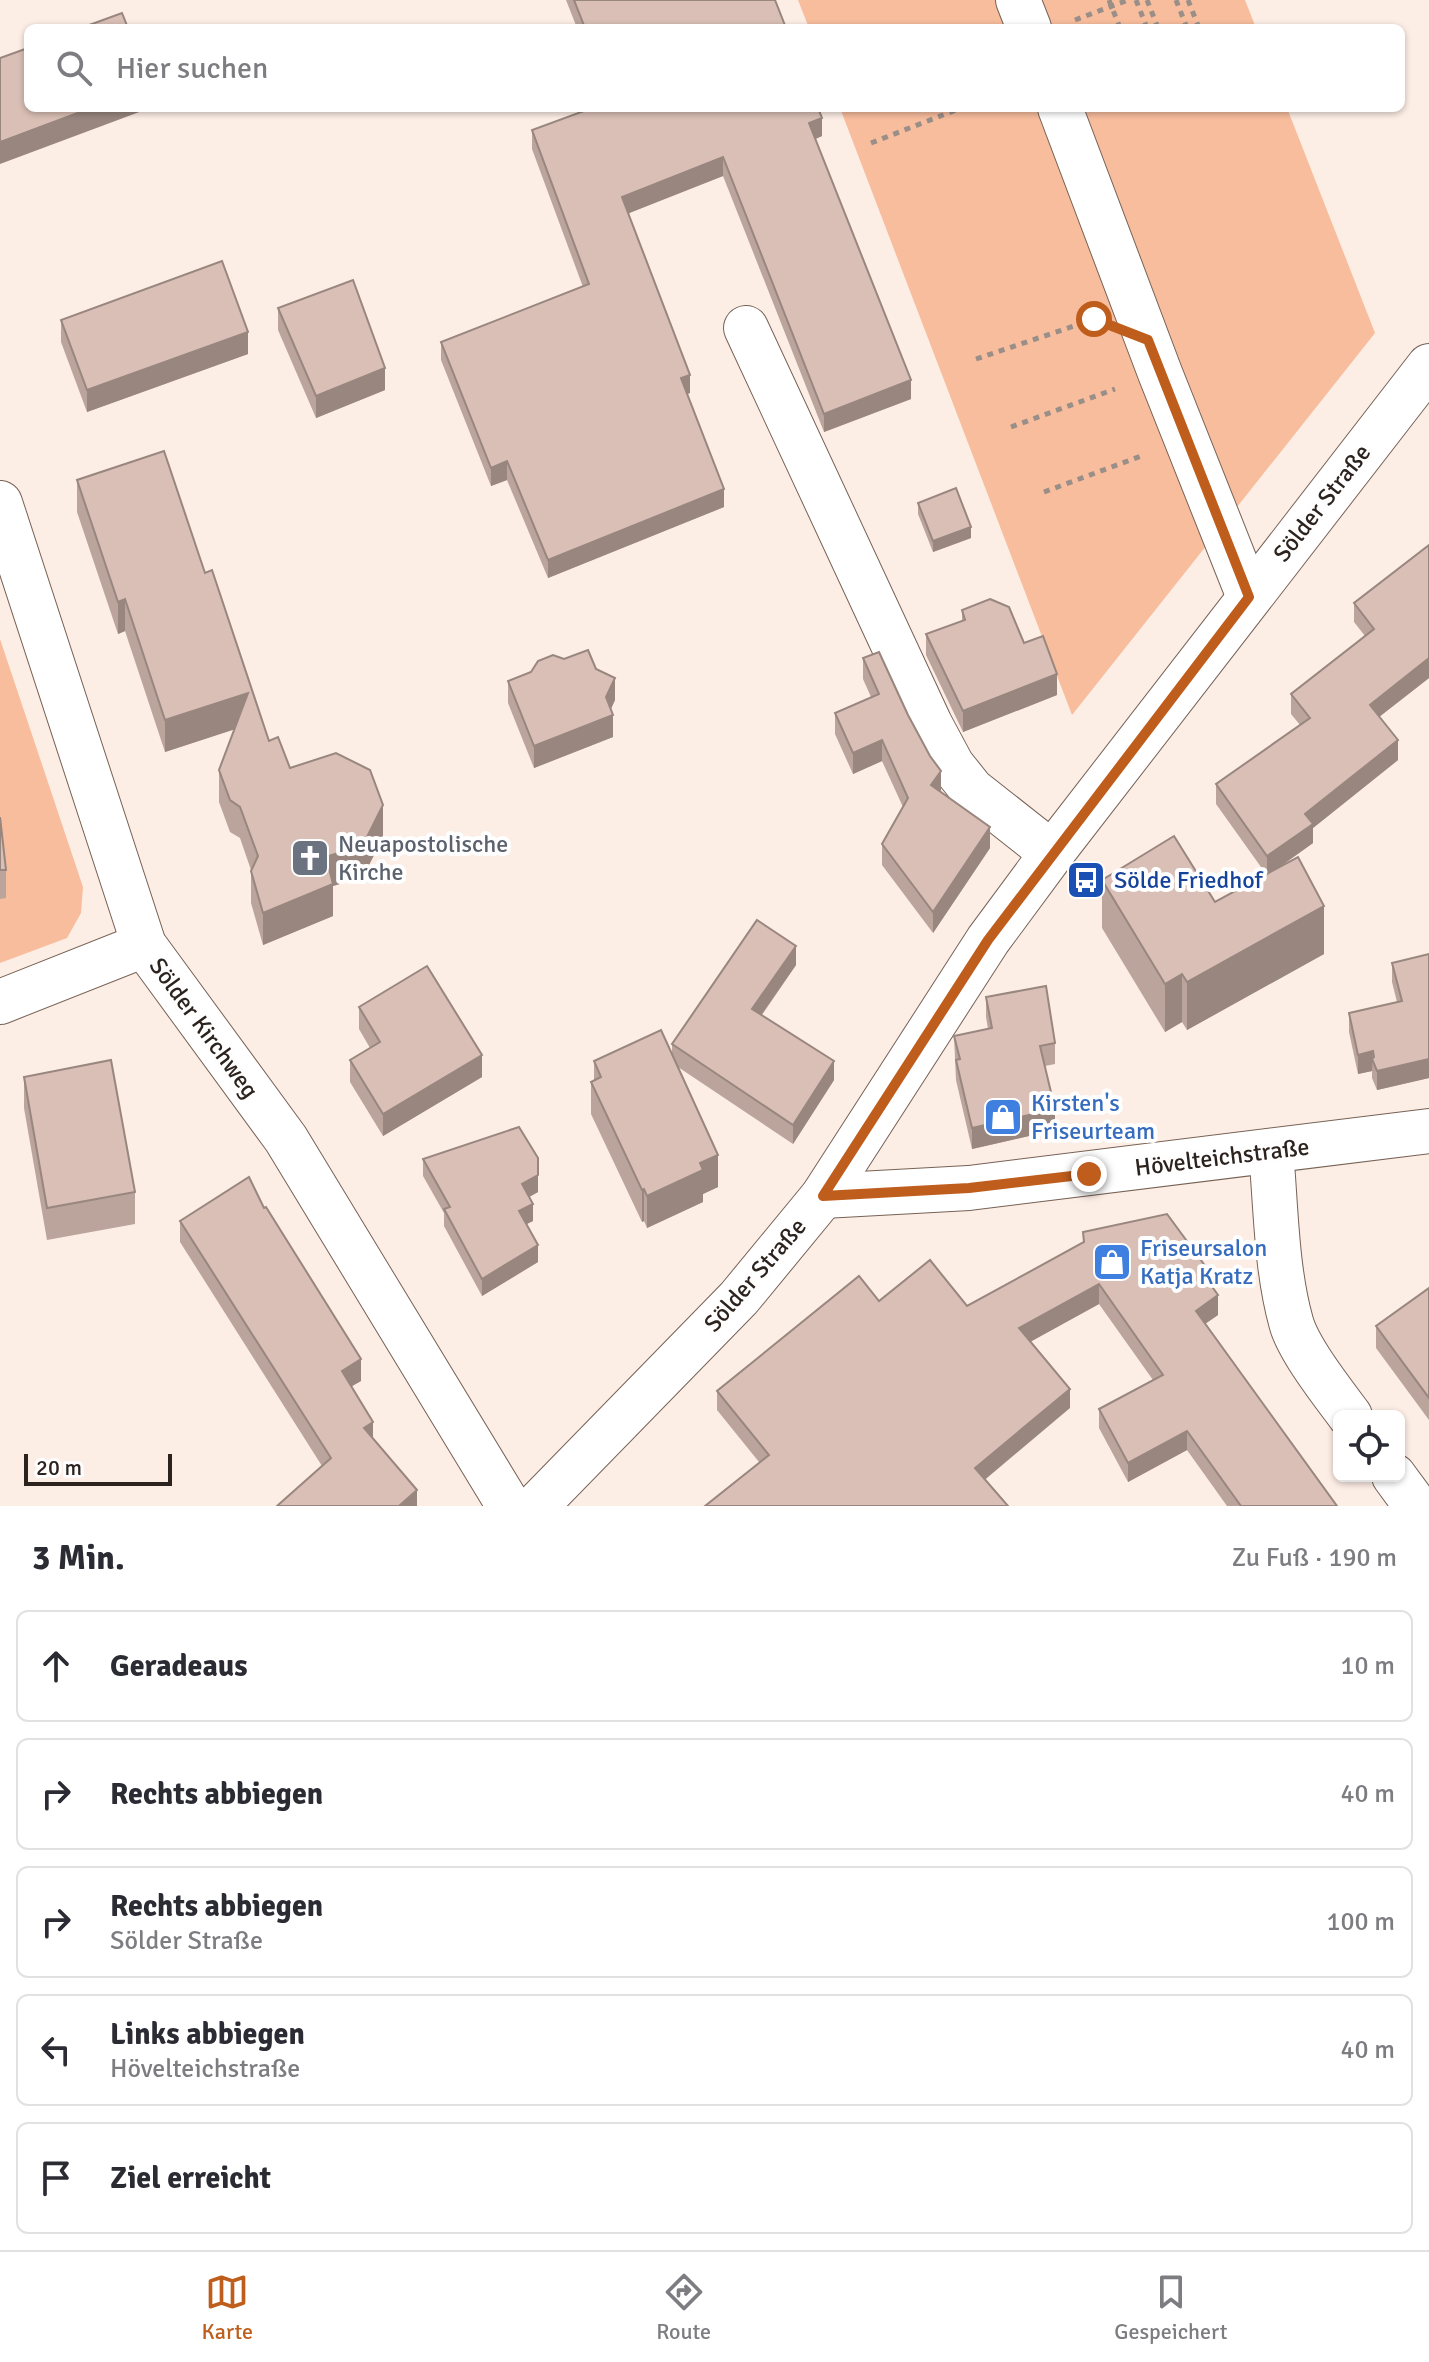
<!DOCTYPE html>
<html lang="de">
<head>
<meta charset="utf-8">
<style>
  body { margin:0; font-family:Signika,sans-serif; background:#f7f7f7; color:#2b2b33 }
  .controls { position:absolute; right:24px; bottom:24px; display:grid; overflow:hidden; border-radius:12px; box-shadow:0 2px 6px #0004 }
  .controls button { width:72px; height:72px; display:grid; place-items:center; padding:0; border:0; border-bottom:2px solid #e1e1e2; background:#fff; color:#2b2b33; font:40px sans-serif }
  .scale { position:absolute; left:24px; bottom:20px; width:148px; box-sizing:border-box; padding-left:8px; border:4px solid #2c231e; border-top:0; font-size:22px; line-height:28px; white-space:nowrap; color:#2c231e; -webkit-text-stroke:6px #fefefe; paint-order:stroke }
  .stop { position:absolute; width:24px; height:24px; margin:-18px; border:6px solid #be5d1c; border-radius:50%; background:#fff }
  .stop.end { background:#be5d1c; border-color:#fff; box-shadow:0 2px 8px #0008 }
  .list { margin:0; padding:0; list-style:none }
  h2 { display:flex; justify-content:space-between; align-items:center; height:104px; margin:0; padding:0 32px; font-size:34px }
  h2 small { font-size:26px; font-weight:400; color:#7c7c81 }
  .list li { display:grid; grid-template-columns:52px 1fr auto; gap:24px; align-items:center; box-sizing:border-box; height:112px; margin:0 16px 16px; padding:0 16px; border:2px solid #e1e1e2; border-radius:12px }
  .list b { display:block; font-size:30px; white-space:nowrap }
  .list p { margin:0; font-size:26px; white-space:nowrap; color:#7c7c81 }
  .list em { font-size:26px; font-style:normal; color:#7c7c81 }
  .icon { flex:none; width:44px; height:44px; fill:none; stroke:currentColor; stroke-width:2; stroke-linecap:round; stroke-linejoin:round }
  .map { position:relative; flex:none; width:1429px; height:1506px; overflow:hidden }
  .search { position:absolute; background:#fff; box-shadow:0 2px 6px #0004; left:24px; right:24px; top:24px; height:88px; display:flex; align-items:center; gap:20px; box-sizing:border-box; padding:0 28px; border-radius:12px; color:#7c7c81; font-size:30px }
  .sheet { height:744px; background:#fff }
  nav { display:flex; justify-content:space-around; align-items:center; box-sizing:border-box; height:112px; border-top:2px solid #e1e1e2; background:#fff; font-size:22px; color:#7c7c81 }
  nav a { display:grid; justify-items:center; gap:4px }
  nav .on { color:#be5d1c }
  .map>svg:first-child { display:block }
  .green { fill:#f7bd9d }
  .lines { fill:none; stroke-linecap:round; stroke-linejoin:round }
  .minor-casing { stroke:#776256; stroke-width:46 }
  .major-casing { stroke:#776256; stroke-width:46 }
  .path { stroke:#9a8e88; stroke-width:5; stroke-dasharray:6 6; stroke-linecap:butt }
  .minor { stroke:#fff; stroke-width:44 }
  .major { stroke:#fff; stroke-width:44 }
  .wall { fill:#bba49c }
  .shaded-wall { fill:#98867f }
  .building { fill:#d9bfb5; stroke:#98867f; stroke-width:2 }
  .route { stroke:#be5d1c; stroke-width:10 }
  .labels { text-anchor:middle; stroke-width:8; stroke-linejoin:round; paint-order:stroke }
  .street-label { font-size:24px; fill:#2c231e; stroke:#fefefe }
  .worship-label { font-size:24px; fill:#5b616d; stroke:#fefefe; text-anchor:start }
  .transit-label { font-size:24px; fill:#164399; stroke:#fefefe; text-anchor:start }
  .shop-label { font-size:24px; fill:#366cbe; stroke:#fefefe; text-anchor:start }
</style>
</head>
<body>
<div class="map">
<svg width="1429" height="1506" viewBox="0 0 1429 1506">
  <rect width="100%" height="100%" fill="#fcede5"/>
  <g class="green">
    <path d="M798,0H1245L1256,28H809Z"/>
    <path d="M840,108H1287L1375,333L1072,715Z"/>
    <path d="M0,639L83,887L81,913L67,938L0,963Z"/>
  </g>
  <g class="lines">
    <defs>
      <g id="minor">
        <path d="M1018,0L1029,28"/>
        <path d="M1060,108L1160,373L1249,597"/>
        <path d="M746,328L930,724L952,765L972,790L1052,853"/>
        <path d="M0,503L144,945L286,1139L509,1506"/>
        <path d="M0,1002L144,945"/>
        <path d="M1271,1151C1276,1207 1276,1268 1291,1322C1298,1349 1333,1393 1350,1416"/>
        <path d="M823,1196L969,1188L1429,1131"/>
        <path d="M1394,1476L1416,1506"/>
      </g>
      <path id="major" d="M536,1506L739,1298L823,1196L988,940L1056,848L1429,366"/>
    </defs>
    <use href="#minor" class="minor-casing"/>
    <use href="#major" class="major-casing"/>
    <g class="path">
      <path d="M1109,0L1120,28"/>
      <path d="M1136,0L1147,28"/>
      <path d="M1147,0L1158,28"/>
      <path d="M1176,0L1187,28"/>
      <path d="M1188,0L1199,28"/>
      <path d="M1075,20L1128,0"/>
      <path d="M871,143L961,108"/>
      <path d="M976,359L1089,321"/>
      <path d="M1011,427L1115,389"/>
      <path d="M1044,492L1144,455"/>
    </g>
    <use href="#minor" class="minor"/>
    <use href="#major" class="major"/>
  </g>
  <g class="wall">
    <path d="M566,0H775L786,28H577Z"/>
    <path d="M532,130L822,136L815,139L911,399L824,432L723,176L628,213L690,393L687,394L724,507L548,578L507,480L491,486L441,360V342L583,287L532,149Z"/>
    <path d="M278,308L385,390L316,418L278,330Z"/>
    <path d="M61,320L248,354L87,412L61,342Z"/>
    <path d="M77,480L205,573L269,741L290,768L383,837L363,877L333,886V916L263,945L251,903V870L240,838L230,832L219,802V770L234,729L165,752L125,631L118,634L77,512Z"/>
    <path d="M918,503L971,538L933,552L918,514Z"/>
    <path d="M1429,545V678L1379,717L1398,760L1313,828V843L1281,866L1324,954L1187,1030L1182,1022L1165,1032L1102,928V880L1215,902L1266,874L1216,804V784L1300,725L1291,714V694L1365,636L1354,622V603Z"/>
    <path d="M962,610L1024,643L1057,695L963,732L926,655V634L962,621Z"/>
    <path d="M863,658L941,792L990,848L933,933L882,865V844L903,807L882,761L853,774L835,734V713L871,697L863,679Z"/>
    <path d="M564,659L596,669L615,700L611,709L613,737L534,768L508,703V681Z"/>
    <path d="M0,817L6,870V898L0,899Z"/>
    <path d="M1429,954V1078L1377,1090L1372,1078V1071L1358,1074L1349,1032V1013L1397,1002L1392,982V963Z"/>
    <path d="M796,965L762,1015L834,1080L793,1144L678,1067L718,1187L703,1194V1202L647,1228L644,1221L642,1222L591,1114V1082L594,1081V1061L672,1054V1044Z"/>
    <path d="M986,997L1055,1043V1064L1045,1066L1055,1130L972,1149L956,1080L954,1036L988,1029L986,1017Z"/>
    <path d="M359,1007L482,1077L383,1136L350,1082V1060L370,1048L359,1029Z"/>
    <path d="M24,1077L135,1192V1224L47,1240L24,1108Z"/>
    <path d="M423,1159L538,1192L529,1197L533,1221L526,1224L538,1262L482,1296L444,1226V1213L423,1176Z"/>
    <path d="M264,1208L361,1381L351,1386L373,1440L417,1506L322,1466L180,1242V1221Z"/>
    <path d="M1083,1232L1206,1279L1218,1315L1205,1324L1337,1506H1227L1187,1450L1128,1482L1099,1428V1409L1153,1380L1099,1304L1030,1342L1070,1408L759,1462L717,1410V1391L879,1301L967,1306L1083,1242Z"/>
    <path d="M1429,1288V1420L1376,1348V1326Z"/>
  </g>
  <g class="shaded-wall">
    <path d="M91,108H150L0,164V142Z"/>
    <path d="M822,118V136L809,142V123Z"/>
    <path d="M723,157V176L622,216V197Z"/>
    <path d="M248,332V354L87,412V390Z"/>
    <path d="M385,368V390L316,418V396Z"/>
    <path d="M690,375V393L681,396V378Z"/>
    <path d="M911,380V399L824,432V414Z"/>
    <path d="M507,461V480L491,486V468Z"/>
    <path d="M724,489V507L548,578V560Z"/>
    <path d="M971,527V538L933,552V541Z"/>
    <path d="M125,599V631L118,634V602Z"/>
    <path d="M1429,658V678L1370,724V705Z"/>
    <path d="M1057,674V695L963,732V711Z"/>
    <path d="M615,678V700L607,717L613,715V737L534,768V746L606,697Z"/>
    <path d="M248,693V725L165,752V720Z"/>
    <path d="M882,740V761L853,774V753Z"/>
    <path d="M1398,740V760L1313,828V843L1267,876V856L1305,814Z"/>
    <path d="M941,771V792L931,806V785Z"/>
    <path d="M383,805V837L363,877L333,886V916L263,945V913Z"/>
    <path d="M990,827V848L933,933V912Z"/>
    <path d="M1324,906V954L1187,1030V982Z"/>
    <path d="M796,946V965L752,1028V1009Z"/>
    <path d="M1182,974V1022L1165,1032V984Z"/>
    <path d="M1373,1051L1372,1071L1358,1074V1055Z"/>
    <path d="M482,1055V1077L383,1136V1114Z"/>
    <path d="M1429,1059V1078L1377,1090V1071Z"/>
    <path d="M834,1061V1080L793,1144V1125Z"/>
    <path d="M1055,1109V1130L972,1149V1128Z"/>
    <path d="M718,1155V1187L703,1194V1202L647,1228V1196L700,1163Z"/>
    <path d="M538,1175V1192L522,1201V1184Z"/>
    <path d="M644,1189V1221L642,1222V1190Z"/>
    <path d="M533,1204V1221L519,1228V1211Z"/>
    <path d="M538,1245V1262L482,1296V1279Z"/>
    <path d="M1206,1267V1286L1201,1271Z"/>
    <path d="M1099,1284V1304L1019,1348V1328Z"/>
    <path d="M1218,1295V1315L1196,1330V1311Z"/>
    <path d="M361,1359V1381L342,1392V1371Z"/>
    <path d="M1070,1389V1408L975,1488V1468Z"/>
    <path d="M373,1422V1444L364,1428Z"/>
    <path d="M1187,1431V1450L1128,1482V1463Z"/>
    <path d="M417,1490V1506H399Z"/>
  </g>
  <g class="building">
    <path d="M574,0H775L786,28H585Z"/>
    <path d="M122,13L128,28H81Z"/>
    <path d="M28,48V108H91L0,142V58Z"/>
    <path d="M592,108H818L822,118L809,123L911,380L824,414L723,157L622,197L690,375L681,378L724,489L548,560L507,461L491,468L441,342L589,284L532,130Z"/>
    <path d="M222,261L248,332L87,390L61,320Z"/>
    <path d="M353,280L385,368L316,396L278,308Z"/>
    <path d="M164,451L205,573L212,570L269,741L278,737L290,768L336,753L370,770L383,805L363,845L326,857L333,884L263,913L251,871L258,856L240,807L230,800L219,770L248,693L165,720L125,599L118,602L77,480Z"/>
    <path d="M956,488L971,527L933,541L918,503Z"/>
    <path d="M1429,545V658L1370,705L1398,740L1305,814L1313,824L1267,856L1216,784L1310,718L1291,694L1374,629L1354,603Z"/>
    <path d="M990,599L1009,607L1024,643L1043,636L1057,674L963,711L926,634L965,620L962,610Z"/>
    <path d="M588,650L596,669L615,678L606,697L613,715L534,746L508,681L531,672L538,661L553,655L564,659Z"/>
    <path d="M879,652L908,715L930,756L941,771L931,785L990,827L933,912L882,844L908,798L882,740L853,753L835,713L879,694L863,658Z"/>
    <path d="M0,817L6,870H0Z"/>
    <path d="M1174,836L1215,902L1298,857L1324,906L1187,982L1182,974L1165,984L1102,880Z"/>
    <path d="M757,920L796,946L752,1009L834,1061L793,1125L672,1044Z"/>
    <path d="M1429,954V1059L1377,1071L1372,1059L1374,1057L1373,1051L1358,1055L1349,1013L1402,1001L1392,963Z"/>
    <path d="M427,966L482,1055L383,1114L350,1060L380,1042L359,1007Z"/>
    <path d="M1046,986L1055,1043L1040,1046L1055,1109L972,1128L956,1060L960,1059L954,1036L992,1028L986,997Z"/>
    <path d="M661,1030L718,1155L700,1163L703,1170L647,1196L644,1189L642,1190L591,1082L601,1077L594,1061Z"/>
    <path d="M111,1060L135,1192L47,1208L24,1077Z"/>
    <path d="M519,1127L538,1158V1175L522,1184L533,1204L519,1211L538,1245L482,1279L444,1209L450,1207L423,1159Z"/>
    <path d="M249,1177L264,1208L266,1207L361,1359L342,1371L373,1422L364,1428L417,1490L399,1506H277L331,1458L180,1221Z"/>
    <path d="M1167,1214L1206,1267L1201,1271L1218,1295L1196,1311L1337,1506H1241L1187,1431L1128,1463L1099,1409L1163,1375L1099,1284L1019,1328L1070,1389L975,1468L1008,1506H705L769,1455L717,1391L859,1276L879,1301L930,1260L967,1306L1084,1242L1083,1232Z"/>
    <path d="M1429,1288V1398L1376,1326Z"/>
  </g>
  <g class="lines">
    <path class="route" d="M1089,1174L969,1188L823,1196L988,940L1249,597L1148,340L1094,319"/>
  </g>
  <defs>
    <symbol id="church-square" viewBox="-11 -11 22 22"><rect x="-9" y="-9" width="18" height="18" rx="4" fill="#6b7280" stroke="#fefefe"/><path d="M-1.2-6h2.4v3.5h3.3v2.4h-3.3V6h-2.4V-.1h-3.3v-2.4h3.3Z" fill="#fff"/></symbol>
    <symbol id="bus-square" viewBox="-11 -11 22 22"><rect x="-9" y="-9" width="18" height="18" rx="4" fill="#1a4fb4" stroke="#fefefe"/><path d="M-5-6H5V4H4V6H2V4H-2V6H-4V4H-5ZM-3.5-4V0h7V-4ZM-3.5 1.2v1.5H-2V1.2ZM2 1.2v1.5H3.5V1.2Z" fill="#fff"/></symbol>
    <symbol id="shop-square" viewBox="-11 -11 22 22"><rect x="-9" y="-9" width="18" height="18" rx="4" fill="#3f7fe0" stroke="#fefefe"/><path d="M-5-2.5h2.3a2.7 3.5 0 0 1 5.4 0H5L5.5 6h-11ZM-1.5-2.5h3a1.5 2.3 0 0 0-3 0Z" fill="#fff"/></symbol>
  </defs>
  <g fill-rule="evenodd">
    <use href="#church-square" x="288" y="836" width="44" height="44"/>
    <use href="#bus-square" x="1064" y="858" width="44" height="44"/>
    <use href="#shop-square" x="981" y="1095" width="44" height="44"/>
    <use href="#shop-square" x="1090" y="1240" width="44" height="44"/>
  </g>
  <g class="labels">
    <g class="street-label">
      <text transform="translate(1322 503) rotate(-52)" y="8">Sölder Straße</text>
      <text transform="translate(204 1028) rotate(54)" y="8">Sölder Kirchweg</text>
      <text transform="translate(1222 1157) rotate(-7)" y="8">Hövelteichstraße</text>
      <text transform="translate(755 1275) rotate(-49)" y="8">Sölder Straße</text>
    </g>
    <g class="worship-label">
      <text x="338" y="852">Neuapostolische<tspan x="338" dy="28">Kirche</tspan></text>
    </g>
    <g class="transit-label">
      <text x="1114" y="888">Sölde Friedhof</text>
    </g>
    <g class="shop-label">
      <text x="1031" y="1111">Kirsten's<tspan x="1031" dy="28">Friseurteam</tspan></text>
      <text x="1140" y="1256">Friseursalon<tspan x="1140" dy="28">Katja Kratz</tspan></text>
    </g>
  </g>
</svg>
<div class="controls">
<button><svg class="icon" aria-label="locate" viewBox="0 0 24 24"><circle cx="12" cy="12" r="6"/><path d="M12 2v4M12 18v4M2 12h4M18 12h4"/></svg></button>
</div>
<div class="scale">20 m</div>
<div class="stop" style="left:1094px;top:319px"></div>
<div class="stop end" style="left:1089px;top:1174px"></div>
<div class="search"><svg class="icon" aria-label="search" viewBox="0 0 24 24"><circle cx="10" cy="10" r="6"/><path d="M15 15l6 6"/></svg>Hier suchen</div>
</div>
<section class="sheet">
<h2>3 Min.<small>Zu Fuß · 190 m</small></h2>
<ul class="list">
<li><svg class="icon" aria-label="ahead" viewBox="0 0 24 24"><path d="M12 20V5M6 11l6-6 6 6"/></svg><div><b>Geradeaus</b></div><em>10 m</em></li>
<li><svg class="icon" aria-label="right" viewBox="0 0 24 24"><path d="M7 20v-9h11M14 6l5 5-5 5"/></svg><div><b>Rechts abbiegen</b></div><em>40 m</em></li>
<li><svg class="icon" aria-label="right" viewBox="0 0 24 24"><path d="M7 20v-9h11M14 6l5 5-5 5"/></svg><div><b>Rechts abbiegen</b><p>Sölder Straße</p></div><em>100 m</em></li>
<li><svg class="icon" aria-label="left" viewBox="0 0 24 24"><path d="M17 20v-9H6M10 6l-5 5 5 5"/></svg><div><b>Links abbiegen</b><p>Hövelteichstraße</p></div><em>40 m</em></li>
<li><svg class="icon" aria-label="arrive" viewBox="0 0 24 24"><path d="M6 21V4h12l-3 4 3 4H6"/></svg><div><b>Ziel erreicht</b></div></li>
</ul>
</section>
<nav>
<a class="on"><svg class="icon" aria-label="map" viewBox="0 0 24 24"><path d="M3 6l6-2 6 2 6-2v14l-6 2-6-2-6 2zM9 4v14M15 6v14"/></svg>Karte</a>
<a><svg class="icon" aria-label="directions" viewBox="0 0 24 24"><path d="M12 3l9 9-9 9-9-9zM9 14v-3h6M13 9l2 2-2 2"/></svg>Route</a>
<a><svg class="icon" aria-label="saved" viewBox="0 0 24 24"><path d="M7 4h10v16l-5-4-5 4z"/></svg>Gespeichert</a>
</nav>
</body>
</html>
